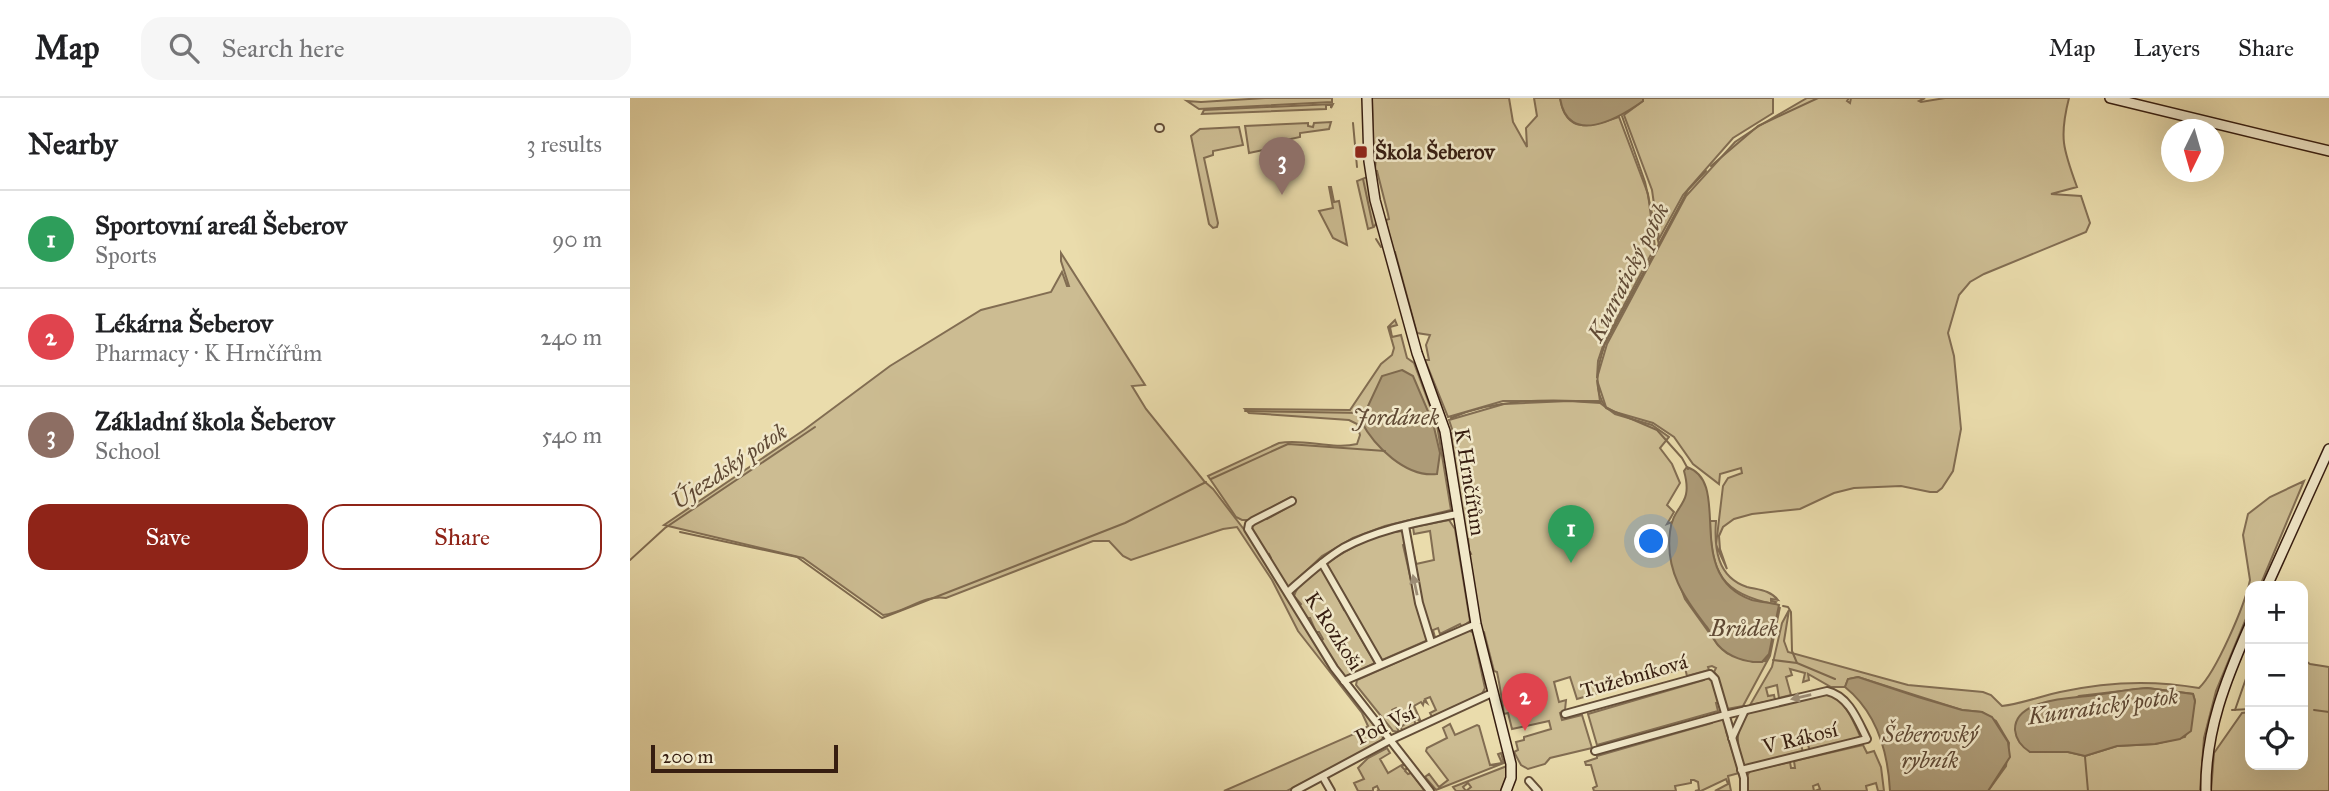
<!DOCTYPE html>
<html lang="en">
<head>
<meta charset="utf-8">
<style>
  body { margin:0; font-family:"IM FELL Great Primer",serif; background:#f6f6f6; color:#202124 }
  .controls { position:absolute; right:21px; bottom:21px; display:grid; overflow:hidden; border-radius:14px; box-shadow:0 7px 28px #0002 }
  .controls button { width:63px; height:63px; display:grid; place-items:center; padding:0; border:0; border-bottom:2px solid #e0e0e0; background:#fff; color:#202124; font:35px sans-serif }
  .compass { position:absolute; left:1531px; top:21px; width:63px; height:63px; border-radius:50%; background:#fff; box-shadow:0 7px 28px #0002; rotate:185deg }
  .scale { position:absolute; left:21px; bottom:18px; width:187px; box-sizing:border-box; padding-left:7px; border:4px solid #371e11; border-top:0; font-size:19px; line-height:24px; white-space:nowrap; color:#371e11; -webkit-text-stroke:5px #f1e8c9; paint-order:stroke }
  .you { position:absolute; left:1022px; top:444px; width:24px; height:24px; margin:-18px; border:5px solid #fff; border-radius:50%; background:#1a73e8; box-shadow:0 0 0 10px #1a73e833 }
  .badge { display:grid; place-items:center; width:46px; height:46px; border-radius:50%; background:#8f2418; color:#fff; font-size:23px; font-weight:700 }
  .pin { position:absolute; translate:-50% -58px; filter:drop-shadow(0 2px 4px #0008) }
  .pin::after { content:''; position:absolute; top:37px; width:24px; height:21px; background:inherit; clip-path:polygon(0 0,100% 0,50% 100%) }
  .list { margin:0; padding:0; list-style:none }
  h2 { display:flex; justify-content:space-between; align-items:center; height:91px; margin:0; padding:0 28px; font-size:30px }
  h2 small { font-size:23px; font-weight:400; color:#757577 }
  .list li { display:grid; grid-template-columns:46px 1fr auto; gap:21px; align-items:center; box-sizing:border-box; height:98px; padding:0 28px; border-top:2px solid #e0e0e0 }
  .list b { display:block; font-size:26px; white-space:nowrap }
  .list p { margin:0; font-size:23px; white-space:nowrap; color:#757577 }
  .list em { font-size:23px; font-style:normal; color:#757577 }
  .actions { display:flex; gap:14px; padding:21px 28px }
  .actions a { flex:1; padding:16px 0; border:2px solid #8f2418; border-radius:21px; text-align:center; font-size:24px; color:#8f2418 }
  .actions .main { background:#8f2418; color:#fff }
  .icon { flex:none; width:38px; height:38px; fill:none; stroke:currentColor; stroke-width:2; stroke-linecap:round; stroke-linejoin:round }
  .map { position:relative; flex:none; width:1699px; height:693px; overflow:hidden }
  header { display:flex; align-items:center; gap:42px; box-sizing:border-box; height:98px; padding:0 35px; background:#fff; border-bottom:2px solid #e0e0e0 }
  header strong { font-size:33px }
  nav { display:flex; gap:38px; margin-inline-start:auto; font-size:24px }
  .search { width:490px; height:63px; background:#f6f6f6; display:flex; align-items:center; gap:18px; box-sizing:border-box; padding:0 24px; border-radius:21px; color:#757577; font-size:26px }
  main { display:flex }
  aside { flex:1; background:#fff }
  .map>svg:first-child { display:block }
  .green { fill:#ccbc92; stroke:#826d52; stroke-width:2; fill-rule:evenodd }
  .water { fill:#ad9b77; stroke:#7e694e; stroke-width:2 }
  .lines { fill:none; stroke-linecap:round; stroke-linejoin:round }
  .stream { stroke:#7e694e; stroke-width:2 }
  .street-casing { stroke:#644e38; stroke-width:10 }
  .secondary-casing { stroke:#371e11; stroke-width:12 }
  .street { stroke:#f1e8c9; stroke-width:6 }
  .secondary { stroke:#f1e8c9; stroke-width:9 }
  .oneway { fill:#9d8d76 }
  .poi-dot { fill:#8f2418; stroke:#f1e8c9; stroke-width:2.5 }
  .labels { text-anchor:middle; stroke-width:5; stroke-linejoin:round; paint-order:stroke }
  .poi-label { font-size:21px; font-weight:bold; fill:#371e11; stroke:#f1e8c9; text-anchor:start }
  .street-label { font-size:21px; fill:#371e11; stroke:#f1e8c9 }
  .water-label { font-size:23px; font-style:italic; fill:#604a35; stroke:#f1e8c9 }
</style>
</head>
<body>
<header>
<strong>Map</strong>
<div class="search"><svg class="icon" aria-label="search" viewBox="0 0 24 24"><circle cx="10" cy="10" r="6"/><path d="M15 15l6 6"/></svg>Search here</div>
<nav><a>Map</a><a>Layers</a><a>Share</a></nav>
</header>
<main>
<aside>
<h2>Nearby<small>3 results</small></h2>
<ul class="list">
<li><span class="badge" style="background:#2e9e5b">1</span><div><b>Sportovní areál Šeberov</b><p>Sports</p></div><em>90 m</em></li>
<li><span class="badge" style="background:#e0444e">2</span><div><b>Lékárna Šeberov</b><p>Pharmacy · K Hrnčířům</p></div><em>240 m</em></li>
<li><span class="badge" style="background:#8d6e63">3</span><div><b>Základní škola Šeberov</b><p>School</p></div><em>540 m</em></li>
</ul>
<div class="actions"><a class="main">Save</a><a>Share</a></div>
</aside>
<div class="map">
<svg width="1699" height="693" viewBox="0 0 1699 693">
  <rect width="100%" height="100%" fill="#eadcac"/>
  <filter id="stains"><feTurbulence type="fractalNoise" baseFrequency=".00286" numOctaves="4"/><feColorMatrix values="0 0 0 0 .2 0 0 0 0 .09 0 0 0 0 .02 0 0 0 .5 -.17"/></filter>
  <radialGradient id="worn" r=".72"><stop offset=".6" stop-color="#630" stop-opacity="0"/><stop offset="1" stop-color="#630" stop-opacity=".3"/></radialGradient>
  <g class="green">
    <path d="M635,0H702V4L569,11L557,3L571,4Z"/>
    <path d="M742,0H879L883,24L897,49L896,30L907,18L904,0H930C936,38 963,28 989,19L1018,96L1025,149L974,245L968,263L967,280L977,246L1056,98L1105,44L1129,28L1177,0H1219L1217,3L1220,5L1221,0H1295L1289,3L1291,4L1315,0H1439C1429,39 1433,51 1447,89L1421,96L1451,98L1460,125L1456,134L1354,176L1340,184L1329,197L1318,235L1324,258L1331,331L1323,373L1312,390L1307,394H1300L1271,388L1224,390L1204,395L1170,411L1122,416L1104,421L1093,429L1089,438L1090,451L1097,471L1086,447L1093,388L1098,380L1112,375L1111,370L1090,376L1089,386L1063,366L1044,339L1023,325L985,314L976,309L967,282L970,303H873L818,319L795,262H799L796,247L800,237L787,235L765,154H762L761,151L756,122L759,121L758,116L747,73H743V69Z"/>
    <path d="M1013,0H1143V15L1103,40L1053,97L1029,141L1022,92L994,17L1013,3Z"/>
    <path d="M703,6L701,10V7H696V11L572,16L574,12Z"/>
    <path d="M701,24L699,31L670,35V39L638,46V51L619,55L615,28L678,25V28L683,29L684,25Z"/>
    <path d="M609,29L613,47L583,53V57L574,60L588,125L587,129L583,130L579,126L561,38L570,31Z"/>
    <path d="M737,79L747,124L744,129L738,131L727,83Z"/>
    <path d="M699,89H701L704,104L709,103L717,147L703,140L689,113L703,110Z"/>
    <path d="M431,155L515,287L502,288L516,311L574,383L583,391L619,438L748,633L754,638L750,645L657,693H594L731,633L738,628L732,615L668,533L642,482L607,429L593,431L501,462L493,458L479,443H463L316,500C294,496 275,515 253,517L173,460L34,427L174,332L260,268L351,212L421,194L432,174L437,188H439L431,163Z"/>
    <path d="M765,222L767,227L760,229L762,239L771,237L777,260L784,265L807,327L821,412L755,428L723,440L692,458L658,490L641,465V460L639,456L635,457L622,434C621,424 627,423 635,419L637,421L662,407L661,399L619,422H612L606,419L578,378L649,345C674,340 702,352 727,346L730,337L727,326L719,322L619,315L615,311L720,312L751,266L762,257L764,250L758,229Z"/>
    <path d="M939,303L970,305L985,316L1022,327L1039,339L1030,350L1042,366L1050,385L1037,407L1044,414L1037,426L1042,424L1040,435L1044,472L1055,501L1088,547L1097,555L1123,564L1135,563L1139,556L1150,509L1140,558L1113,608L1097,611L1088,579L1084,574L1086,570L1082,568L1078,569L1079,572L1057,578L1055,570L947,601L940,579L924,584L929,604L936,602L935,612L930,615L932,622L952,617L962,650L920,660L915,666L898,671L891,667L884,654L888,652L886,644L894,642V639L921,631L919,623L882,631L878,615L874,616C872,602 870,588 867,574L864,573L854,534L851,533L838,457L841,456L840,454H837L839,449L838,441H835L821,336L823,334L819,322L874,306Z"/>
    <path d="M1674,383L1630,488H1620V511L1586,593L1574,640L1570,693H1358L1376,668L1379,645L1366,623L1352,614L1332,612L1228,579L1218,581L1215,589H1201L1178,576L1179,582L1173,584L1175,575L1160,571L1162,577L1156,579L1161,597L1149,600L1147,587L1136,590L1138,598L1144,597L1145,602L1120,607L1142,569L1152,525L1159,512L1154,543L1158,554L1278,587L1353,594L1361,597L1372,608C1391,606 1411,598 1430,594C1475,584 1524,582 1569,590C1586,574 1615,507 1620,482L1613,437L1618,416L1640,399ZM1517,590L1563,596L1565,603L1555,639L1525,646L1487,648L1455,658L1438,654H1400L1389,643L1386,636L1449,598Z"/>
    <path d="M819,422L825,431L840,523L832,529L830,526L810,536L808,530L803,532L805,539L803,540L787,489L789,485L778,431L786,466L804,462L800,433L784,436L783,429Z"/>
    <path d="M1080,423H1086C1084,450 1087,479 1117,489C1129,492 1140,492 1148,502L1141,501V503L1146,504L1144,506C1092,496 1081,475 1080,423Z"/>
    <path d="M773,433L775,446L773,447L789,517L792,518L798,542L750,563L743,551L744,549L722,516L723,512L696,466C717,451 748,434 773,433Z"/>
    <path d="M693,470L714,512L716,511L720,522L745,565L717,578V580L714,579L690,544L693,541L689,534H686L680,520H676L669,509L671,506L664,498C667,487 682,473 693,470Z"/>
    <path d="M839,532L843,535L855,590L852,596L802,619L800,615L806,612L800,599L795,601L797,605L794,603L793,607L791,604L784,608L791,624L787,621L784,622L786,627L772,633L771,629L775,626L766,610L762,612L761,616L769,634L763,633L726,587L727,582Z"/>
    <path d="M1673,561L1680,566L1699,569V693H1581L1584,655L1612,615L1620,614V667H1673Z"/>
    <path d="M1078,578L1083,582L1089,604L1086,605L1088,613L967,647L958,616L1074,582V579Z"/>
    <path d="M1199,595C1215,603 1223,622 1230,638L1227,642L1180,653L1178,647L1185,644L1183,635L1172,633L1174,646L1171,647L1173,654L1116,668L1112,665C1107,646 1104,630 1119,614Z"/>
    <path d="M1091,620L1094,622L1098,631L1096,633L1109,675L1098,678L1101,693H1085L1098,686L1096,681L1071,693H1065L1069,692L1068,684L1064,682H1061V685L1045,688L1046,693H964L963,690L967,688L961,667H956L955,664L967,660V658L1082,625V623Z"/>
    <path d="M820,626L825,637L847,627L849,628L860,667L872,665L868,656L871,655L874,665L806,692L795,679L799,676L809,689L818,682L796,653L797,650L817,640L813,630Z"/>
    <path d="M1233,647L1237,655L1244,653L1251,669L1254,693H1248L1246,685L1236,688L1237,693H1185L1190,691L1188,686L1183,688L1184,693H1117V678L1120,673L1160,664L1161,670H1165L1164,663Z"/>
    <path d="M757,650L760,655L750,661L758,675L775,665L772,669L775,672L778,669L775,673L778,676L781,675L795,693H747L749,692L747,688L743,690V693H728L724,685L734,681L728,670L738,660Z"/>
    <path d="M877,668L878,676L871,693H836L841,689L838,685L833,689L836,693H826L823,689Z"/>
  </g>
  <g class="water">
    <path d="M930,0H1013V3C989,20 938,50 930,0Z"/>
    <path d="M772,272L783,278L803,325L810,355L807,376C776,380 744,348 731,323L752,278Z"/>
    <path d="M1057,369C1104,385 1051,477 1122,502C1131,504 1141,505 1149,507L1139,556L1132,564C1117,565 1098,559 1088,547C1083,541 1081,534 1076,528C1054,500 1035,472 1040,434C1043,405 1064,409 1054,373Z"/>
    <path d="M1228,579L1288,599L1332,612L1352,614L1362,619L1378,644L1380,659L1358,693H1260C1258,654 1246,614 1215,589L1218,581Z"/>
    <path d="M1517,590L1563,596L1565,603L1561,633L1550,641L1525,646L1487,648L1455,658L1438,654H1400C1392,649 1386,642 1385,632C1384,602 1438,600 1458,598C1478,596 1497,591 1517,590Z"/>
  </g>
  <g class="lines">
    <g class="stream">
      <path d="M992,18L1015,84L1029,147"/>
      <path d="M723,25L727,69"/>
      <path d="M1081,68L1128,28L1188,0"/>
      <path d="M745,71L746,59"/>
      <path d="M733,81L743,128"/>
      <path d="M746,141L751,149"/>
      <path d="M764,156L769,172"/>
      <path d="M615,313L733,315"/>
      <path d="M821,320C868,300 920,301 971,304"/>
      <path d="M1058,371L1052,360L1027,332L976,310C962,291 968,266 975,246L1058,92L1076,73"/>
      <path d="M581,381L658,346L755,353"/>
      <path d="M50,434L167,459L252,520L495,425L576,384"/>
      <path d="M0,462L35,430L185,329"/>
      <path d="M1153,508L1158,509L1161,514L1162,553L1167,565"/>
      <path d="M1143,562L1167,565L1205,581"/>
      <path d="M1602,612L1620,611"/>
      <path d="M1605,612L1620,569"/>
      <path d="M1684,612L1699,614"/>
      <path d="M1455,659L1458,693"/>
    </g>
    <defs>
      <g id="street">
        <path d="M529,30H530"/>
        <path d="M662,403L623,423L619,426L618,431L704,570L800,693"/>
        <path d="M775,428L789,505L801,544"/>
        <path d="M692,465L750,566"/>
        <path d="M658,494C676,478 693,462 713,450C748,431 789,424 827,416"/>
        <path d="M714,583L846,526"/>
        <path d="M935,616L1080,576L1085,581L1114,680V693"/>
        <path d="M1102,640L1115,612"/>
        <path d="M965,653L1095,617L1197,593C1219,598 1228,623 1237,641L1111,672"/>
        <path d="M693,679L701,693"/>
        <path d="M899,683L908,693"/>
        <path d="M665,693L760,642L862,595"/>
      </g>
      <g id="secondary">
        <path d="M737,0L739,63L745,102L787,255L815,333L846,526L881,666V680L876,693"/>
        <path d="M1480,0L1699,53"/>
        <path d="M1637,488L1699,351"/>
        <path d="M1576,693C1575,633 1596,581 1620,527"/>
      </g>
    </defs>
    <use href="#street" class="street-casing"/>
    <use href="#secondary" class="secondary-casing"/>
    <use href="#street" class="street"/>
    <use href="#secondary" class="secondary"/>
  </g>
  <defs><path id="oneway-solid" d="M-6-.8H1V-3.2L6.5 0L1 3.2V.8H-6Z" transform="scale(1.75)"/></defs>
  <g class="oneway">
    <use href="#oneway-solid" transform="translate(785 487) rotate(-102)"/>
    <use href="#oneway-solid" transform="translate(1171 599) rotate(167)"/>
  </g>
  <rect class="poi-dot" x="724" y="47" width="14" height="14" rx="3.5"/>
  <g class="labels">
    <g class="poi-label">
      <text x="745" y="61">Škola Šeberov</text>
    </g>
    <g class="street-label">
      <text transform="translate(840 384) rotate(81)" y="7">K Hrnčířům</text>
      <text transform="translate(704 533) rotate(57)" y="7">K Rozkoši</text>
      <text transform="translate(1004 578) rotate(-16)" y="7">Tužebníková</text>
      <text transform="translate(755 627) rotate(-26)" y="7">Pod Vsí</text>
      <text transform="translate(1170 640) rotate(-14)" y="7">V Rákosí</text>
    </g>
    <g class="water-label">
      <text transform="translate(998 174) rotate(-63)" y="8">Kunratický potok</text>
      <text x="766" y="327">Jordánek</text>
      <text transform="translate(99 368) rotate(-34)" y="8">Újezdský potok</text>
      <text x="1114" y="538">Brůdek</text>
      <text transform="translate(1473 608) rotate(-8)" y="8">Kunratický potok</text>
      <text x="1300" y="644">Šeberovský<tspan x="1300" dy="26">rybník</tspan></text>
    </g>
  </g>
  <rect width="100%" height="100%" filter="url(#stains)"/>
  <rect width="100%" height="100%" fill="url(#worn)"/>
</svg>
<div class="controls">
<button>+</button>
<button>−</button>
<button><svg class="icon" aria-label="locate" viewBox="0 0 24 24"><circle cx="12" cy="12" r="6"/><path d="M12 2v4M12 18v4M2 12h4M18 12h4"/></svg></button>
</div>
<svg class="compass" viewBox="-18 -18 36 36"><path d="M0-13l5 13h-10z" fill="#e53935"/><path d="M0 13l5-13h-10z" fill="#757577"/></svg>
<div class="scale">200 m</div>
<div class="you"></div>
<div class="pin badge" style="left:941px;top:465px;background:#2e9e5b">1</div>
<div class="pin badge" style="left:895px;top:633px;background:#e0444e">2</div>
<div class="pin badge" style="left:652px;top:97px;background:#8d6e63">3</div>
</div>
</main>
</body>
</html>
